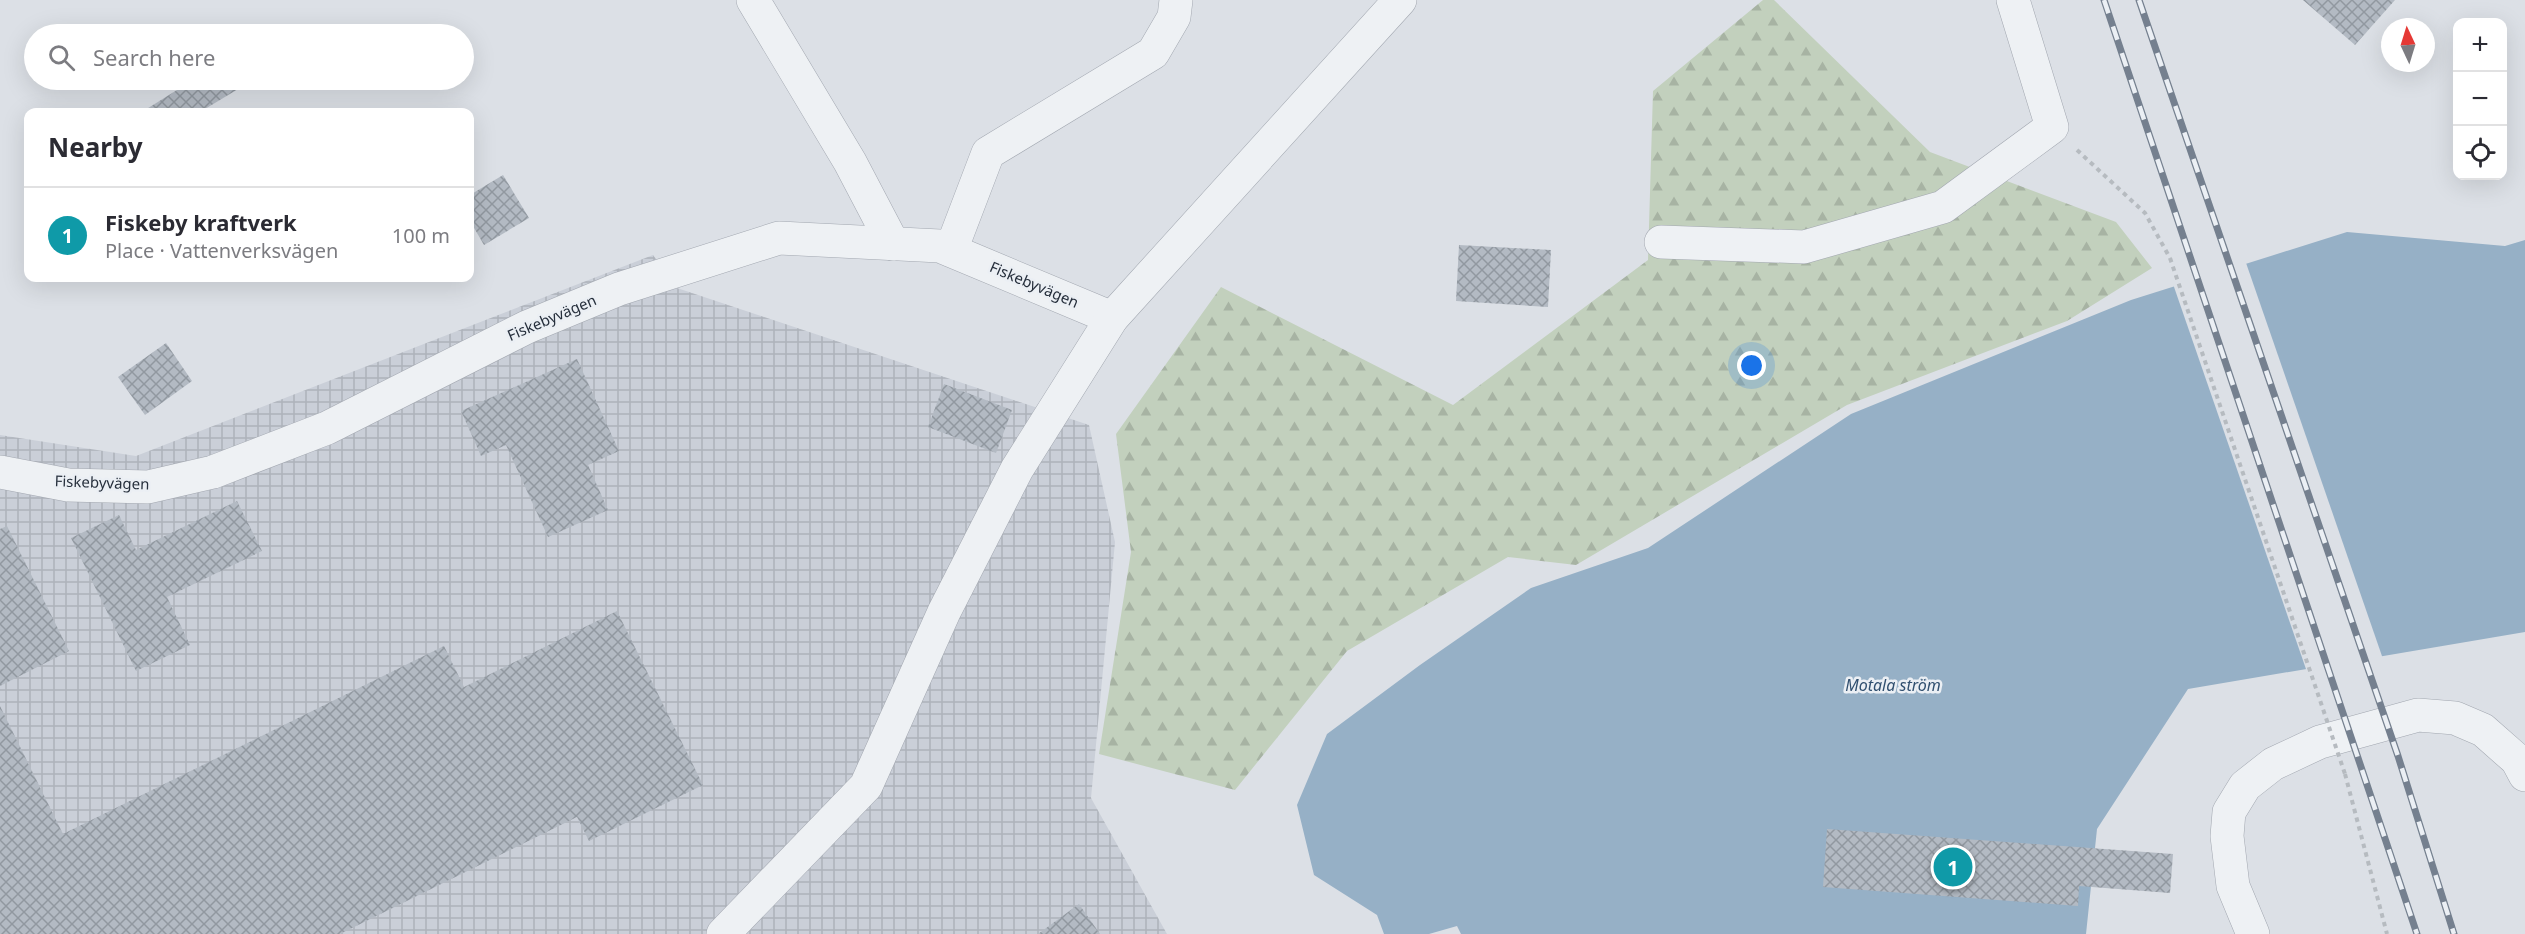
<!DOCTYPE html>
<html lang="en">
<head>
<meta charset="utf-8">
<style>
  body { margin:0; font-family:"Noto Sans",sans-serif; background:#f7f7f7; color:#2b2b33 }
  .controls { position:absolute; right:18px; top:18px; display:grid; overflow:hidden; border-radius:12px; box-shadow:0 6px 24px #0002 }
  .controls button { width:54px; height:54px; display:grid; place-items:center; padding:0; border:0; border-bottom:2px solid #e1e1e2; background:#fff; color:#2b2b33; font:30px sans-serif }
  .compass { position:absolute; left:2381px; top:18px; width:54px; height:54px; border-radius:50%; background:#fff; box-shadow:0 6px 24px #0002; rotate:356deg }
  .you { position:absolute; left:1752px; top:366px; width:21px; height:21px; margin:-15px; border:4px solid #fff; border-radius:50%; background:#1a73e8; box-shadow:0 0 0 9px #1a73e833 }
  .badge { display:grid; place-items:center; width:39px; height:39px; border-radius:50%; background:#cc3f5a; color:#fff; font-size:20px; font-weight:700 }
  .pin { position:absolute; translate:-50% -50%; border:3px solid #fff; box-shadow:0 2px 6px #0006 }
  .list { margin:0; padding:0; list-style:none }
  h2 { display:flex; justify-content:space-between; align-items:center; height:78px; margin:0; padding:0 24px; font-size:26px }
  h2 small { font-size:20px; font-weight:400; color:#7c7c81 }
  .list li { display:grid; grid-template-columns:39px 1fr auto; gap:18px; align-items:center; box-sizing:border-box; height:96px; padding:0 24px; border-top:2px solid #e1e1e2 }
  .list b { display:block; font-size:22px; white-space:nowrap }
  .list p { margin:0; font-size:20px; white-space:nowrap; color:#7c7c81 }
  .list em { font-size:20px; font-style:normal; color:#7c7c81 }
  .icon { flex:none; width:33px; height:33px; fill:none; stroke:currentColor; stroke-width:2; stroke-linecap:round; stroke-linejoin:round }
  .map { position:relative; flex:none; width:2525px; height:934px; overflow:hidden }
  .search { position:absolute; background:#fff; box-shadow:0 6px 24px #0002; left:24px; top:24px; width:450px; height:66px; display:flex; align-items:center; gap:15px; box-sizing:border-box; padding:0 21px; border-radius:33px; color:#7c7c81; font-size:22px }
  .panel { position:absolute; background:#fff; box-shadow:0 6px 24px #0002; left:24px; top:108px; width:450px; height:174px; border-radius:12px }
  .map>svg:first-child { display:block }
  .industrial { fill:url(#industrial-grid) }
  .forest { fill:url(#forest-firs) }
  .water { fill:#96b0c6 }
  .pier { fill:#dce0e6 }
  .building { fill:url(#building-cross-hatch) }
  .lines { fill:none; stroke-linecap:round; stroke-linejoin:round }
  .minor-casing { stroke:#a2a7b0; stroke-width:34 }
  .path { stroke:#b6bbc0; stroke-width:4; stroke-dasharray:4.5 4.5; stroke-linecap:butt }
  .minor { stroke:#eef1f4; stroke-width:33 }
  .rail-casing { stroke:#75808f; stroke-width:7 }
  .rail { stroke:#ebeff4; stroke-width:4.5; stroke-dasharray:14; stroke-linecap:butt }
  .path-bridge { stroke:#b6bbc0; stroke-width:4; stroke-dasharray:4.5 4.5; stroke-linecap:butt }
  .labels { text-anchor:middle; stroke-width:5; stroke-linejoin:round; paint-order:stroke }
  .street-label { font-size:15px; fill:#262f3c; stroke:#ebeff4 }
  .water-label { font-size:16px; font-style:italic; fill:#304f6f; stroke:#ebeff4 }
</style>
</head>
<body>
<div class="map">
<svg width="2525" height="934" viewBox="0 0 2525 934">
  <defs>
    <pattern id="industrial-grid" width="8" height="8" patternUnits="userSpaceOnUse" patternTransform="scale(1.5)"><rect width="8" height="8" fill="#cacfd8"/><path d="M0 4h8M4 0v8" fill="none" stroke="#adb2ba"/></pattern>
    <pattern id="forest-firs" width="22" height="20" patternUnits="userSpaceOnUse" patternTransform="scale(1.5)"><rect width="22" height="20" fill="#c2d0bd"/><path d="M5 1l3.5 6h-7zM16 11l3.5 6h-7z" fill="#a7b3a3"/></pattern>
    <pattern id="building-cross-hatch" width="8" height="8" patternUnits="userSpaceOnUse" patternTransform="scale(1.5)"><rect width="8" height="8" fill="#b3bac3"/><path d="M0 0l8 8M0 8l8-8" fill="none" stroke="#9198a0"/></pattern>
  </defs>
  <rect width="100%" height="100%" fill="#dce0e6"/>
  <path class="industrial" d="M653,255L677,288L1089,425L1115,542L1091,798L1167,934H0V435L136,456Z"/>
  <path class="forest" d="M1763,0H1774L1930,152L2116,222L2152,268L2067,321L1847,405L1576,565L1508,557L1347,651L1235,790L1099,754L1131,552L1116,434L1221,287L1453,405L1648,260L1653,91Z"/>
  <path class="water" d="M2347,232L2505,246L2525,240V632L2188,689L2097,829L2086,934H1461L1457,926L1429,934H1384L1377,915L1314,875L1297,805L1327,734L1420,665L1531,588L1648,548L1851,414L2131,300Z"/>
  <path class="pier" d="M2245,260L2383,659L2307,672L2173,284Z"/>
  <g class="building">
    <path d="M2303,0H2395L2355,45Z"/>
    <path d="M193,80H253L200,112H147L145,110Z"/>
    <path d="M503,175L529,218L484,245L470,221V195Z"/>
    <path d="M1459,245L1551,250L1548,307L1456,301Z"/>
    <path d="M166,343L192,381L145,415L118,377Z"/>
    <path d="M577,359L619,451L588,465L608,510L548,537L506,445L481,456L461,411Z"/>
    <path d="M944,384L1012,410L996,453L928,427Z"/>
    <path d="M237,501L262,551L167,597L190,645L136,671L71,538L119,515L136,550Z"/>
    <path d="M7,526L69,651L0,686V529Z"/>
    <path d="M617,611L703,785L589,841L577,817L340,934H0V706L63,834L444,646L464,687Z"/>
    <path d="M1827,829L2173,854L2170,893L2079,886L2078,906L1823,887Z"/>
    <path d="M1079,904L1100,934H1038Z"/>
  </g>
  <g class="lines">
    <defs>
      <g id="minor">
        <path d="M753,0L850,162L893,244"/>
        <path d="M1661,242L1804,247L1943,207L2052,127L2013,0"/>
        <path d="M951,250L988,153L1153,53L1174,17L1176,0"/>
        <path d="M0,472L68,485L148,487L213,472L327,428L527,327L619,289L779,238L940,246L1112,318"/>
        <path d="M723,934L866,786L944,612L1017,469L1112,318L1400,0"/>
        <path d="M2253,934L2233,886L2227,836L2229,812L2245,786L2273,764L2320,742L2418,715L2455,718L2483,730L2517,760L2525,775"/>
      </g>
    </defs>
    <use href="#minor" class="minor-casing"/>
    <g class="path">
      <path d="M2077,150L2145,213L2170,258"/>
      <path d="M2345,774L2387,934"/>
    </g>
    <use href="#minor" class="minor"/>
    <defs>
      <g id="rail">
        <path d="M2104,0L2417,934"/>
        <path d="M2139,0L2398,756L2454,934"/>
      </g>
    </defs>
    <use href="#rail" class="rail-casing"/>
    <use href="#rail" class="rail"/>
    <path class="path-bridge" d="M2170,258L2345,774"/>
  </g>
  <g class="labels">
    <g class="street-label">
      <text transform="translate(1034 285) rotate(23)" y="5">Fiskebyvägen</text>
      <text transform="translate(552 318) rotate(-23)" y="5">Fiskebyvägen</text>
      <text transform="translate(102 483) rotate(2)" y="5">Fiskebyvägen</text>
    </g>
    <g class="water-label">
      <text x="1893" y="691">Motala ström</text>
    </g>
  </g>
</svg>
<div class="controls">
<button>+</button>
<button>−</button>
<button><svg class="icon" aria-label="locate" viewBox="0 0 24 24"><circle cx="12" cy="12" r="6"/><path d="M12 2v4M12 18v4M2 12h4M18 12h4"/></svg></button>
</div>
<svg class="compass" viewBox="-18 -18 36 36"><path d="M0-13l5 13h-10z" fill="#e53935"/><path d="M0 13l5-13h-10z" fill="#7c7c81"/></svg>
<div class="you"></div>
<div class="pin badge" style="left:1953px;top:867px;background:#0f9aa8">1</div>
<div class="search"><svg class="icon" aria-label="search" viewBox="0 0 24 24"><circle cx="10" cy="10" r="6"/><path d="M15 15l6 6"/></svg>Search here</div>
<section class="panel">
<h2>Nearby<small></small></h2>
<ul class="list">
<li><span class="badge" style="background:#0f9aa8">1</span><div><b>Fiskeby kraftverk</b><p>Place · Vattenverksvägen</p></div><em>100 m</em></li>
</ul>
</section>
</div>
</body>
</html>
